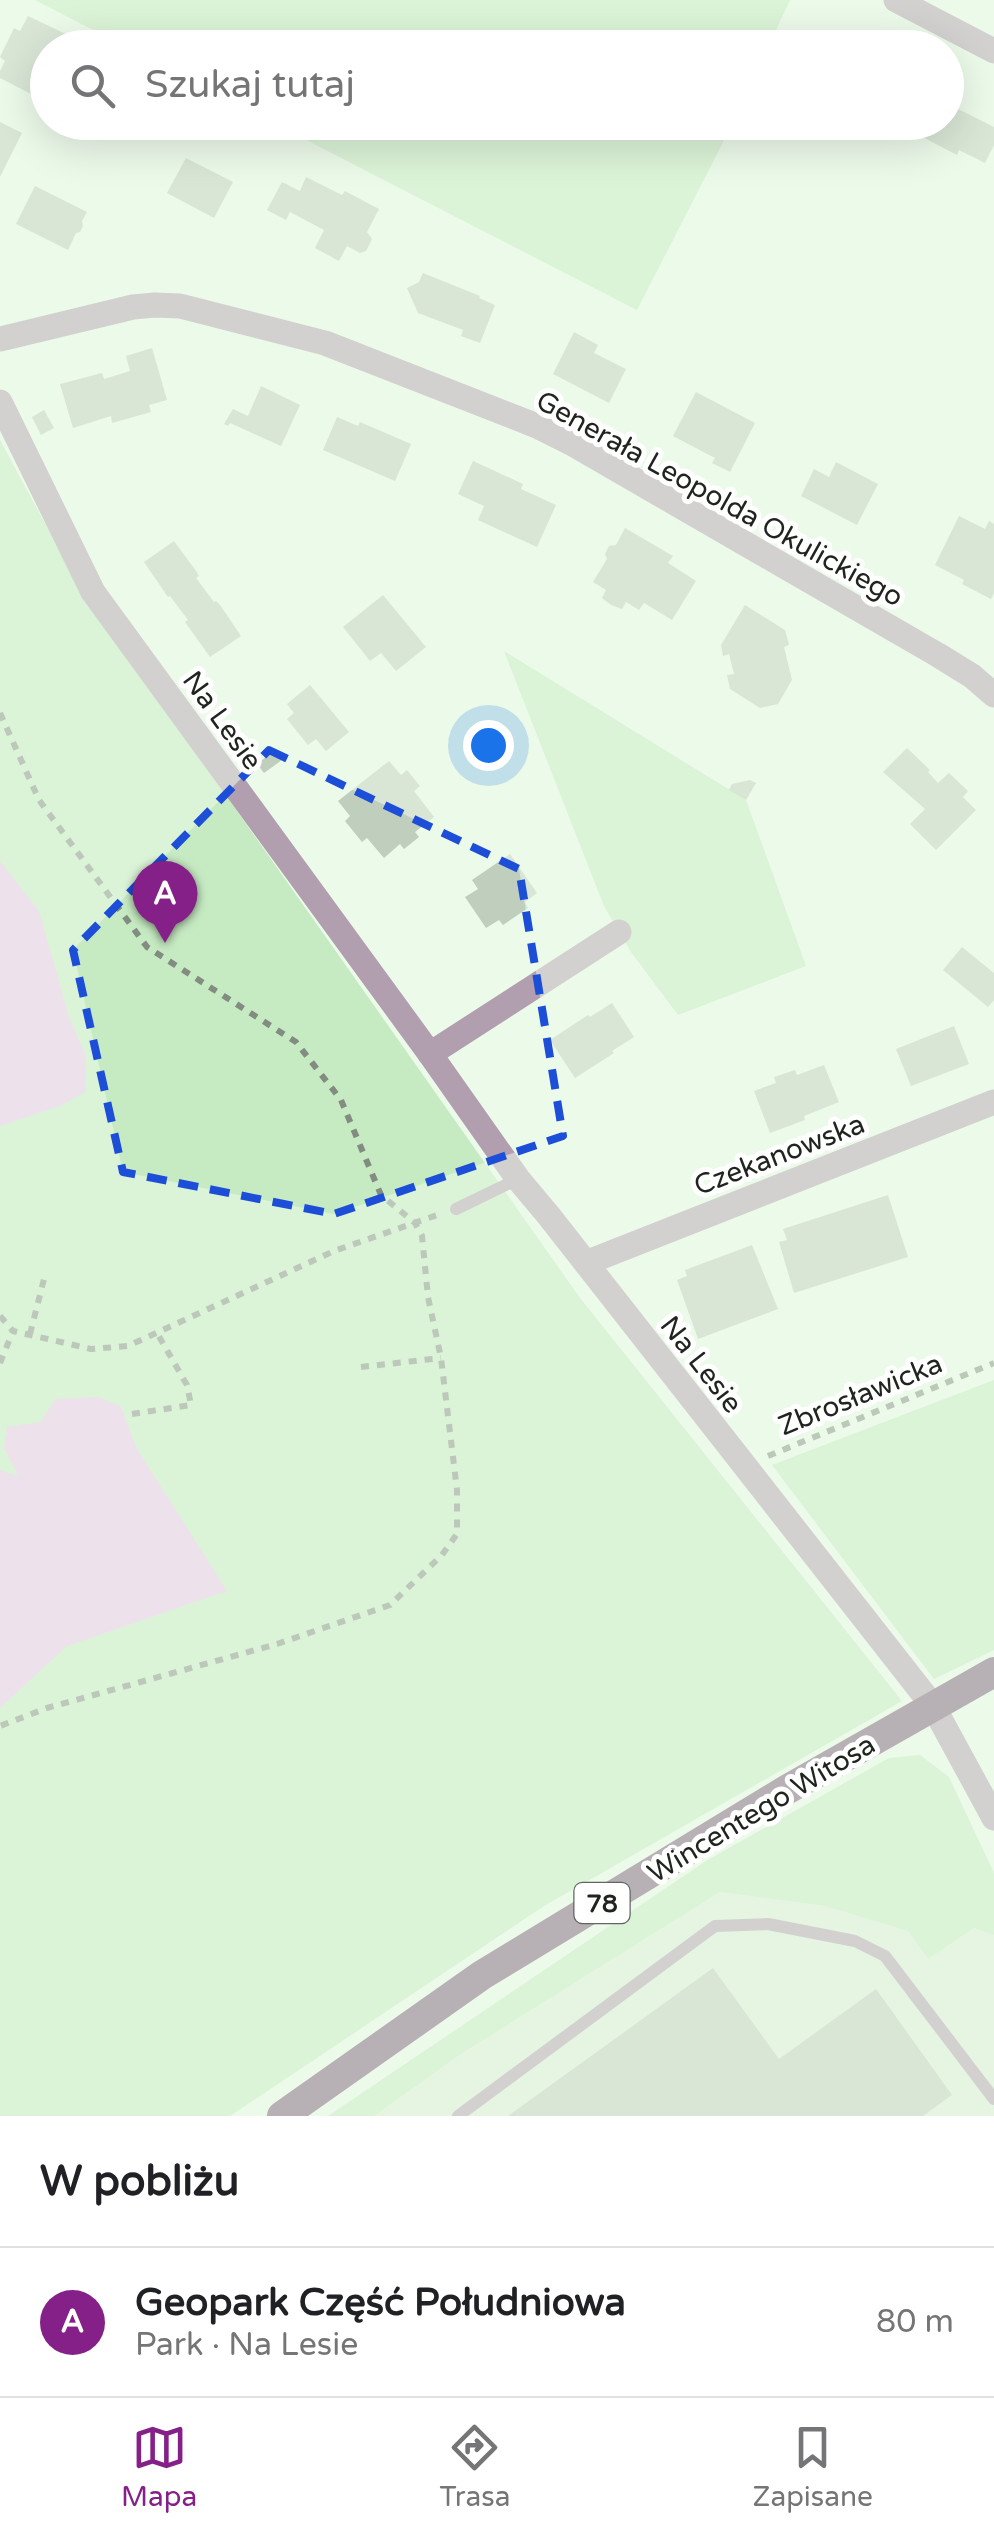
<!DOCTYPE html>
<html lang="pl">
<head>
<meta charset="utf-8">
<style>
  body { margin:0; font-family:"Varela Round",sans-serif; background:#f2f2f2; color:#202124 }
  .you { position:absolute; left:488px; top:745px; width:35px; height:35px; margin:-25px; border:8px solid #fff; border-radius:50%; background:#1a73e8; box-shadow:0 0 0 15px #1a73e833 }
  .badge { display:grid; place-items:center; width:65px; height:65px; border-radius:50%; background:#852088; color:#fff; font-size:32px; font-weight:700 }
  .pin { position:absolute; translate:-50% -82px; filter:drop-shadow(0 2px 5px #0008) }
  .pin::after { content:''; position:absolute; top:52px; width:35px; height:30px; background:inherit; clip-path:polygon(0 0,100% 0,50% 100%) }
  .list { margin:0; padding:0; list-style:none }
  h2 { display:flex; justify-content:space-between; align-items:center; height:130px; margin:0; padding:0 40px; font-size:42px }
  h2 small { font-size:32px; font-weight:400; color:#757577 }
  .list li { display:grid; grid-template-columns:65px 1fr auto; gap:30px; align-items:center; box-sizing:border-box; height:150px; padding:0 40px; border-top:2px solid #e0e0e0 }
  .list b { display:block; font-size:38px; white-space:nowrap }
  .list p { margin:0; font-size:32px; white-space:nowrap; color:#757577 }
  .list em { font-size:32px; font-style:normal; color:#757577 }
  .icon { flex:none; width:55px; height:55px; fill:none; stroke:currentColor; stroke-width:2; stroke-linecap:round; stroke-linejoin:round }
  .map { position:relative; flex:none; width:994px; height:2116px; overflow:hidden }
  .search { position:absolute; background:#fff; box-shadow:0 10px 40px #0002; left:30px; right:30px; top:30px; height:110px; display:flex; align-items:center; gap:25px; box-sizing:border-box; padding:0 35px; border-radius:55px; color:#757577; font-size:38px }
  .sheet { height:280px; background:#fff }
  nav { display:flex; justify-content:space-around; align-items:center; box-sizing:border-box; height:140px; border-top:2px solid #e0e0e0; background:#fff; font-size:28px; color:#757577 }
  nav a { display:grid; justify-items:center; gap:5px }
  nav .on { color:#852088 }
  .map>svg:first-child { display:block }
  .built { fill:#dcf0da }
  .green { fill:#c6eac2 }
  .water { fill:#eec6ee }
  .building { fill:#c0cebe }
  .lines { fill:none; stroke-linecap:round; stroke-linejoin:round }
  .path { stroke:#828c81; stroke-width:6; stroke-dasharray:8 8; stroke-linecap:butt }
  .lane { stroke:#b19fb0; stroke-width:12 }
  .street { stroke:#b19fb0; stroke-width:25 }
  .primary { stroke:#775877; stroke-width:30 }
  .marked { fill:none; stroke:#1d4ed8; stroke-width:8; stroke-dasharray:20 12; stroke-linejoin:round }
  .labels { text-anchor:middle; stroke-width:10; stroke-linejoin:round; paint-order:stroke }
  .shield { fill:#fff; stroke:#626662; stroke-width:2.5 }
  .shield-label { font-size:25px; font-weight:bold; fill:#1f241e }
  .street-label { font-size:28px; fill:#1f241e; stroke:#fff }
</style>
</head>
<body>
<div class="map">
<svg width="994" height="2116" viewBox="0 0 994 2116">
  <rect width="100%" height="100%" fill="#ecfaea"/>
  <path class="built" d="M720,1892L825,1906L908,1931L928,1959L974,1928L994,1935V2116H374L461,2054Z"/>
  <g class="green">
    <path d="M35,0H790L768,47L128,48Z"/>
    <path d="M273,123L733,122V123L637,310Z"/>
    <path d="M0,440L80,588L580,1298L902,1701L544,1906L230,2116H0Z"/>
    <path d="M504,651L746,800L806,966L678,1015L631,952L604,906Z"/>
    <path d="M994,1380V1650L934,1679L772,1465Z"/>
    <path d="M920,1755L949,1777L994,1873V1935L974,1928L928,1959L908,1931L825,1906L720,1892L461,2054L374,2116H328L706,1861L889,1758Z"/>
  </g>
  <g class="water">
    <path d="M0,861L39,911L69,1017L86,1056L85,1092L60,1106L0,1126Z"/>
    <path d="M100,1397L121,1407L137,1449L227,1591L67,1646L0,1708V1470L18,1476L4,1448L7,1427L41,1422L55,1399Z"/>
  </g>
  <g class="building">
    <path d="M28,16L72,37L67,48H48V87L41,99L0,78V71L5,61L0,57L14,28L20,31Z"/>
    <path d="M946,103L994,127V145L985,163L959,150L957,155L915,133L921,122H946Z"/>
    <path d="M0,122L22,133L0,177Z"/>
    <path d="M186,158L233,182L214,218L167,193Z"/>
    <path d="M306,177L342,195L345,191L379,209L367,232L372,239L366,251L360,253L347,246L339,261L315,248L324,230L290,212L286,220L267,210L282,182L300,191Z"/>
    <path d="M35,186L87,212L82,221L83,226L80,232L76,233L68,250L16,224Z"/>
    <path d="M423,273L480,296L479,298L495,305L480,343L461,336L463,330L418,313L407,288L419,282Z"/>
    <path d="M574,332L598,345L594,353L626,369L609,403L553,374Z"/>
    <path d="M152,348L167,400L149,405L151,412L112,423L111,416L73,428L60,384L102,373L104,379L130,371L126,356Z"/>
    <path d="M261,386L300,405L281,446L230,423L228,426L224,424L233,409L248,416Z"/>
    <path d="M696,392L755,423L730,472L712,463L715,458L673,436Z"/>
    <path d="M44,410L54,428L41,435L32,417Z"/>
    <path d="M337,417L358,426L360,422L411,444L395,481L323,450Z"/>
    <path d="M473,461L523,484L521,489L556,505L537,547L478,520L484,506L458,494Z"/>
    <path d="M836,462L878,484L857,525L801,496L814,469L829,477Z"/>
    <path d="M959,516L985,529L989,521L994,524V593L991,599L962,584L964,580L935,565Z"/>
    <path d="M625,528L673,556L668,563L696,581L672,620L644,603L639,610L626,602L622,609L611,605L602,598L606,590L593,582L607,559L605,554L609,546L616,545Z"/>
    <path d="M174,541L196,571L199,576L196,578L214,602L216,601L220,605L241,636L210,657L185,622L188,620L170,596L168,597L144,562Z"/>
    <path d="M383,595L426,647L396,671L381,653L370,661L343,627Z"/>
    <path d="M745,605L785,630L789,645L784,647L792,680L778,704L760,708L730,689L727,675L734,674L729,654L723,656L721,645Z"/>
    <path d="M310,685L349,732L326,751L316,739L308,745L287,719L294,713L287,704Z"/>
    <path d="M907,748L930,770L928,772L938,783L949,773L968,791L963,797L976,810L936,850L910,824L925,809L883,772Z"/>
    <path d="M275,750L282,760L264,773L257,764Z"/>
    <path d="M389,761L401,775L407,770L420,786L414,791L434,817L415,832L419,837L404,849L400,844L384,858L367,838L362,842L345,821L350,816L338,801Z"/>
    <path d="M750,780L756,783L746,800L729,790L732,784Z"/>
    <path d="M510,854L537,893L525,902L528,908L503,925L499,920L486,928L465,897L478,889L472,880Z"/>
    <path d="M962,947L994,973V1000L988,1007L943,970Z"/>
    <path d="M612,1003L634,1037L612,1051L614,1053L575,1078L550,1040L588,1015L590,1017Z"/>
    <path d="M954,1026L969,1064L911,1086L896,1049Z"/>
    <path d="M824,1065L839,1102L804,1116L805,1120L770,1133L754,1091L776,1083L774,1077L795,1070L797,1075Z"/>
    <path d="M888,1195L908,1257L794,1293L779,1242L787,1240L783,1229Z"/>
    <path d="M752,1245L778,1309L698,1339L677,1280L687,1276L685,1270Z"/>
    <path d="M713,1968L779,2059L876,1989L952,2095L923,2116H508Z"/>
  </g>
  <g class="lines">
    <g class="path">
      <path d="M0,713L39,800L147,947L296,1042L341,1100L381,1195L415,1223L422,1236L428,1297L441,1358L457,1490V1534L442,1555L390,1605L277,1644L47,1708L0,1726"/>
      <path d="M0,1316L13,1331L91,1349L128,1346L334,1251L440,1214"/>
      <path d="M30,1334L44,1279"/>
      <path d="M0,1363L13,1331"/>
      <path d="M361,1367L441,1358"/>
      <path d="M132,1414L191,1405L187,1385L157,1333"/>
      <path d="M768,1456L994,1363"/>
    </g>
    <g class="lane">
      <path d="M456,1209L518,1179"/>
      <path d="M458,2116L715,1926L768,1924L855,1941L885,1956L994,2099"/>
    </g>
    <g class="street">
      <path d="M896,0L994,51"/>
      <path d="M0,339L133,307L155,305L180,306L325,343L537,426L571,443L938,655L972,676L994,695"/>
      <path d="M0,402L93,592L430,1054L518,1179L549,1216L933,1706L994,1818"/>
      <path d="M430,1054L619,932"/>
      <path d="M586,1263L994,1102"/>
    </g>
    <path class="primary" d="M282,2116L482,1975L788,1789L994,1672"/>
  </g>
  <path d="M0 0H994V2116H0ZM269,750L519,869L563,1136L334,1214L123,1172L73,950Z" fill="#ecfaea" fill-opacity=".55" fill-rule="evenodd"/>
  <path class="marked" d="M269,750L519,869L563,1136L334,1214L123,1172L73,950Z"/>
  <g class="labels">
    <rect class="shield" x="574.5" y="1883" width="55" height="40" rx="8"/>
    <g class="shield-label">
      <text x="602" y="1912">78</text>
    </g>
    <g class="street-label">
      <text transform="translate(720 498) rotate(29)" y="10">Generała Leopolda Okulickiego</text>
      <text transform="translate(223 720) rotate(54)" y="10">Na Lesie</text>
      <text transform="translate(779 1154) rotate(-21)" y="10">Czekanowska</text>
      <text transform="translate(702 1364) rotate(52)" y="10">Na Lesie</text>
      <text transform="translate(860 1394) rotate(-22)" y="10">Zbrosławicka</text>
      <text transform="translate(761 1808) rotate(-31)" y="10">Wincentego Witosa</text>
    </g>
  </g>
</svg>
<div class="you"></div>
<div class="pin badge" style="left:165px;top:943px">A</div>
<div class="search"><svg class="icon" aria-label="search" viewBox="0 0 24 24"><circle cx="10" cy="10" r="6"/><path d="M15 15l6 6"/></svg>Szukaj tutaj</div>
</div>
<section class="sheet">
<h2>W pobliżu<small></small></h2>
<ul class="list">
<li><span class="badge">A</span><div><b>Geopark Część Południowa</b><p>Park · Na Lesie</p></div><em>80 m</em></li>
</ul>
</section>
<nav>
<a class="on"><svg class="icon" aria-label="map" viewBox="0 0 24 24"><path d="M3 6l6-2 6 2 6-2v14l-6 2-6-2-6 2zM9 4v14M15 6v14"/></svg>Mapa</a>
<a><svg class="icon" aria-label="directions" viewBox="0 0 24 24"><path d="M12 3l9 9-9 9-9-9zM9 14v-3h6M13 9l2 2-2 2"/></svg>Trasa</a>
<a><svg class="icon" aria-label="saved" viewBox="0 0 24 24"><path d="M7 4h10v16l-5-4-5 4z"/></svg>Zapisane</a>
</nav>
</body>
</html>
